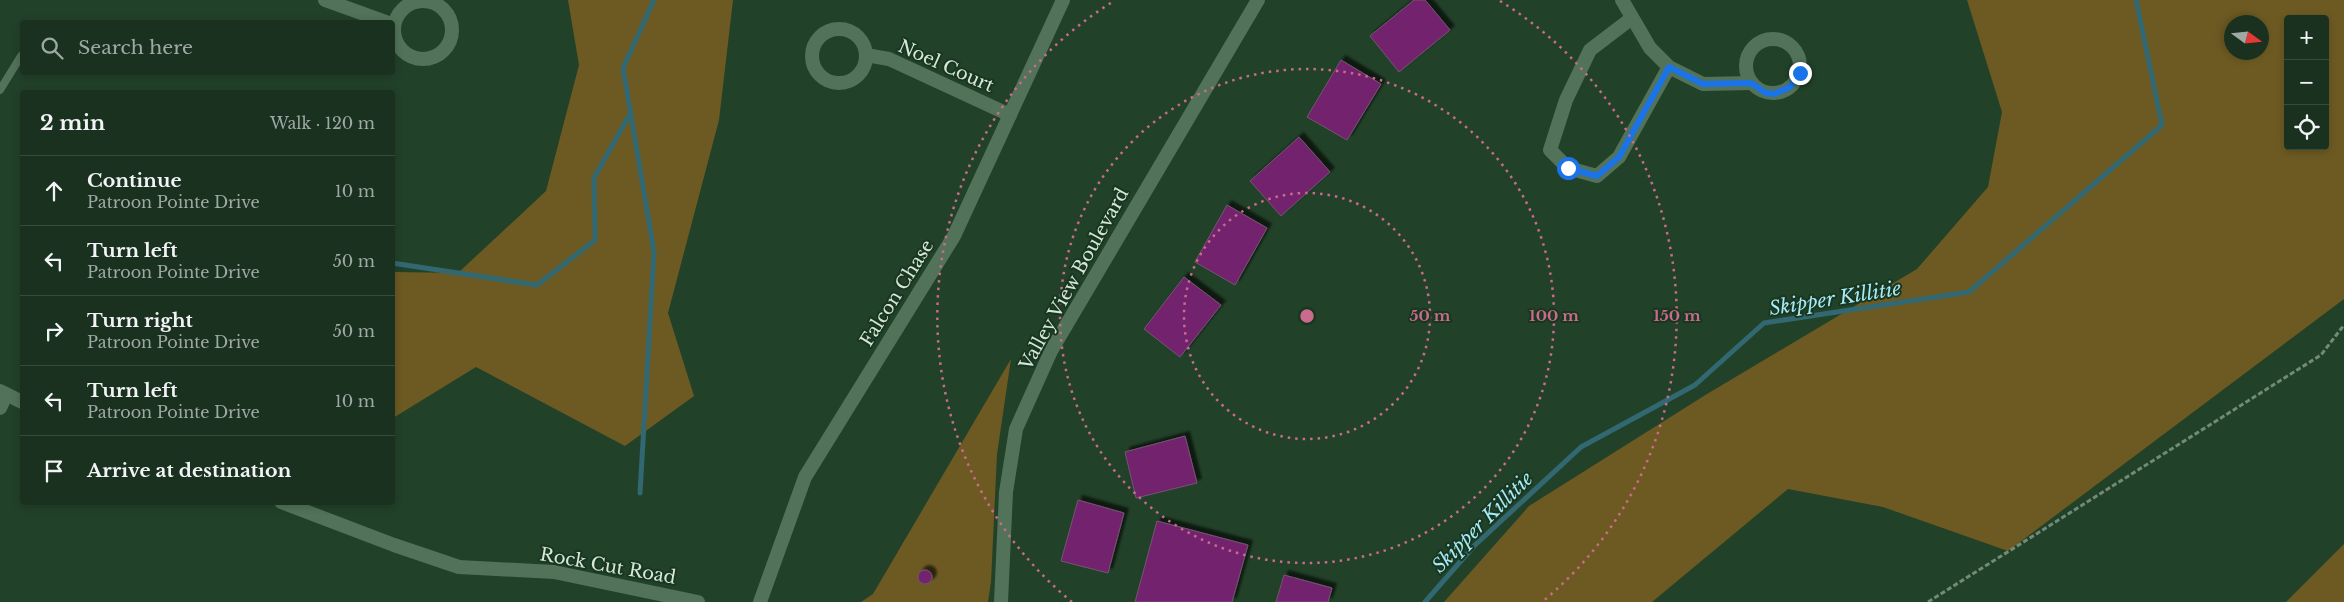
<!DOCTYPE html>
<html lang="en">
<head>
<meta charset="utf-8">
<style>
  body { margin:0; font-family:"Libre Baskerville",serif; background:#273d2c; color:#f1f3f6 }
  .controls { position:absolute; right:15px; top:15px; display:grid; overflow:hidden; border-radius:5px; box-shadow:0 2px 8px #0003 }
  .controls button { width:45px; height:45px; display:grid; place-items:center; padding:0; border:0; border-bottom:1px solid #384c3d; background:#1a311f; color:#f1f3f6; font:25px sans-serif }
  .compass { position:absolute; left:2224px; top:15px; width:45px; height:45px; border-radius:50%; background:#1a311f; box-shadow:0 2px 8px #0003; rotate:105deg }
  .stop { position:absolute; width:15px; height:15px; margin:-11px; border:4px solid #1a73e8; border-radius:50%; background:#fff }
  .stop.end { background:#1a73e8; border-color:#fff; box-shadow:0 1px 5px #0008 }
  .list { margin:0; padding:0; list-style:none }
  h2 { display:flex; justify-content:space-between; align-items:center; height:65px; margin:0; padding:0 20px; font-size:21px }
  h2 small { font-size:16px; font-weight:400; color:#9fa9a4 }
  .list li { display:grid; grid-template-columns:32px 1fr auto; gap:15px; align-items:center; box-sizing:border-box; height:70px; padding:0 20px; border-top:1px solid #384c3d }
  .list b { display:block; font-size:19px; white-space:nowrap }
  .list p { margin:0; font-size:16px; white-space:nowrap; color:#9fa9a4 }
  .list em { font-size:16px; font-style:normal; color:#9fa9a4 }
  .icon { flex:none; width:28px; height:28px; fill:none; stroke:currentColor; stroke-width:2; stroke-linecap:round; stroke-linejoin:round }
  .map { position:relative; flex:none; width:2344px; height:602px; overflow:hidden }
  .search { position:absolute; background:#1a311f; box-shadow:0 2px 8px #0003; left:20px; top:20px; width:375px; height:55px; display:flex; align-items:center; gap:12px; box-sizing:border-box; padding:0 18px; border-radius:5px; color:#9fa9a4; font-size:19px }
  .panel { position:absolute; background:#1a311f; box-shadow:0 2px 8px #0003; left:20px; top:90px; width:375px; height:415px; border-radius:5px }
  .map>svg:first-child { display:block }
  .green { fill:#6d5a23; fill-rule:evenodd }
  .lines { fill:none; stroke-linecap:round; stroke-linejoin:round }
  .stream { stroke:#326871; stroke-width:5 }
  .building { fill:#73216e; stroke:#735670; filter:url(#shadow) }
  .path { stroke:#728a77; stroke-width:3; stroke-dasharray:5 2.5; stroke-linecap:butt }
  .service { stroke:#527359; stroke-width:8 }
  .minor { stroke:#527359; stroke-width:14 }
  .route { stroke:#1a73e8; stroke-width:6 }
  .ring { fill:none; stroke:#ca6b8d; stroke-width:2.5; stroke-dasharray:2.5 5 }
  .labels { text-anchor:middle; stroke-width:4; stroke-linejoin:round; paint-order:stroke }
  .street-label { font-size:18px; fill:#d6e7d9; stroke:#183620 }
  .water-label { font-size:19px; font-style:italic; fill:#a6ebf8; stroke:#183620 }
  .centre { fill:#ca6b8d; stroke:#183620; stroke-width:2.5 }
  .ring-label { font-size:15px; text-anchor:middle; font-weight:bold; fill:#ca6b8d; stroke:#183620; stroke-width:4; stroke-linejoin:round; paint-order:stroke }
</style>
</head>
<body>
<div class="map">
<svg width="2344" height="602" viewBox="0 0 2344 602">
  <defs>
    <filter id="shadow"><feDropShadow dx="4.5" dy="-4.5" stdDeviation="1" flood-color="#0009"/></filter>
  </defs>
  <rect width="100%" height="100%" fill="#224129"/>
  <g class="green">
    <path d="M568,0H733L719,120L668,313L694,396L625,446L476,367L393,418V272L458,273L546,191L579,65Z"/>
    <path d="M1967,0H2344V299L2008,551L1883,507L1788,489L1652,602H1444L1529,506L1707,394L1917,269L1988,187L2002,112ZM2288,19H2325V146H2288ZM2262,22V52H2232V22Z"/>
    <path d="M1011,359L997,454L991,582L988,602H861L873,594Z"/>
    <path d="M2344,544V602H2286Z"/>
  </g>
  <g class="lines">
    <g class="stream">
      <path d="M392,263L537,285L595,240L594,178L631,112"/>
      <path d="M640,493L654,252L623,68L654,0"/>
      <path d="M1425,602L1474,546L1581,447L1695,385L1764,323L1969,292L2162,125L2136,0"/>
    </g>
  </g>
  <g class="building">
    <path d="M1414,0H1425L1450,30L1399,72L1370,36Z"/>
    <path d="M1341,60L1381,84L1347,140L1307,117Z"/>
    <path d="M1299,137L1330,172L1281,216L1250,181Z"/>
    <path d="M1227,205L1267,228L1235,285L1195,262Z"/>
    <path d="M1184,277L1221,305L1180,357L1144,329Z"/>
    <path d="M1185,436L1197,483L1136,498L1125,452Z"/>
    <path d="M1078,500L1124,513L1108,573L1061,561Z"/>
    <path d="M1157,521L1248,545L1232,602H1135Z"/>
    <circle cx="925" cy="577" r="7"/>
    <path d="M1284,575L1332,588L1328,602H1276Z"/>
  </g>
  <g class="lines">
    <path class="path" d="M1928,602L2321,355L2344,325"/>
    <path class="service" d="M0,90L21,56"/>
    <g class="minor">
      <path d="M325,0L386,22"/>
      <path d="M1622,0L1650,48L1669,67L1703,84L1751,83"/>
      <circle cx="423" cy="30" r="29"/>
      <path d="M1632,18L1590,50L1566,100L1550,150L1568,168L1597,176L1619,157L1669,67"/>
      <circle cx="839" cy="56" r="27"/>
      <circle cx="1773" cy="66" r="27"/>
      <path d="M866,55L889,59L1010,115"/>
      <path d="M0,391L22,402"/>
      <path d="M0,408L6,395"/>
      <path d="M281,502L394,545L459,567L554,572L698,602"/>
      <path d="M760,602L805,477L954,236L1063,0"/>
      <path d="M1001,602L1006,492L1016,429L1051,351L1258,0"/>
    </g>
  </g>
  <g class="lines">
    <path class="route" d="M1568,168L1597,176L1619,157L1669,67L1703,84L1751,83L1766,93L1774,94L1790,87L1800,73"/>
  </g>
  <g class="ring">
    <circle cx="1307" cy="316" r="123"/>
    <circle cx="1307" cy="316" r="247"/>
    <path d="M1072 602A370 370 0 0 1 1114 1M1500 1A370 370 0 0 1 1542 602"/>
  </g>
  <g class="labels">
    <g class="street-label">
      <text transform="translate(946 66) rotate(24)" y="6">Noel Court</text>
      <text transform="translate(1074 279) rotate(-61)" y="6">Valley View Boulevard</text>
      <text transform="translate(897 293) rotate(-58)" y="6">Falcon Chase</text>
      <text transform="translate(608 566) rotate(10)" y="6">Rock Cut Road</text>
    </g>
    <g class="water-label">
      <text transform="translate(1835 298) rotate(-9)" y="7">Skipper Killitie</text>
      <text transform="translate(1482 522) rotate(-45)" y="7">Skipper Killitie</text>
    </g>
  </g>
  <circle cx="1307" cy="316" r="8" class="centre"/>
  <g class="ring-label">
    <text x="1430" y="321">50 m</text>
    <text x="1554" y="321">100 m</text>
    <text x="1677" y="321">150 m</text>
  </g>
</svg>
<div class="controls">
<button>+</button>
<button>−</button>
<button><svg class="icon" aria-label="locate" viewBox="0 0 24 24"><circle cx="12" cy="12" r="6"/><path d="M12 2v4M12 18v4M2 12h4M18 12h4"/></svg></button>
</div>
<svg class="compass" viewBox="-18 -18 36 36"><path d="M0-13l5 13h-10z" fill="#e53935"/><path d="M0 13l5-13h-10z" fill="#9fa9a4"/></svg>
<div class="stop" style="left:1568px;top:168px"></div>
<div class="stop end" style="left:1800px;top:73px"></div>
<div class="search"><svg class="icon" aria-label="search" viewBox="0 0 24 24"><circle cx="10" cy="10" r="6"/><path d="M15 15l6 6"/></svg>Search here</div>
<section class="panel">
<h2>2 min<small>Walk · 120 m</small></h2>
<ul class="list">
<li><svg class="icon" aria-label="ahead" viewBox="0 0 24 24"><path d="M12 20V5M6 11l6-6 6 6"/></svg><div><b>Continue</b><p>Patroon Pointe Drive</p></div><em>10 m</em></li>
<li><svg class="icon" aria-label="left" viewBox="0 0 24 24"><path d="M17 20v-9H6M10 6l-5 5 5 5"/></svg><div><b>Turn left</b><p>Patroon Pointe Drive</p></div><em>50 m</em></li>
<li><svg class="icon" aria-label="right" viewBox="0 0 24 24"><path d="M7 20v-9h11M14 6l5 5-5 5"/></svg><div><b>Turn right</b><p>Patroon Pointe Drive</p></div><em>50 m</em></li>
<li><svg class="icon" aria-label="left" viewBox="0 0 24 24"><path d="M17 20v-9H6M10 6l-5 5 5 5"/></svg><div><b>Turn left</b><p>Patroon Pointe Drive</p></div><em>10 m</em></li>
<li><svg class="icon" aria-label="arrive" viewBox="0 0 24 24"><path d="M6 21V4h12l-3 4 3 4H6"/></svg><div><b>Arrive at destination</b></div></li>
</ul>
</section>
</div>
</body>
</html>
